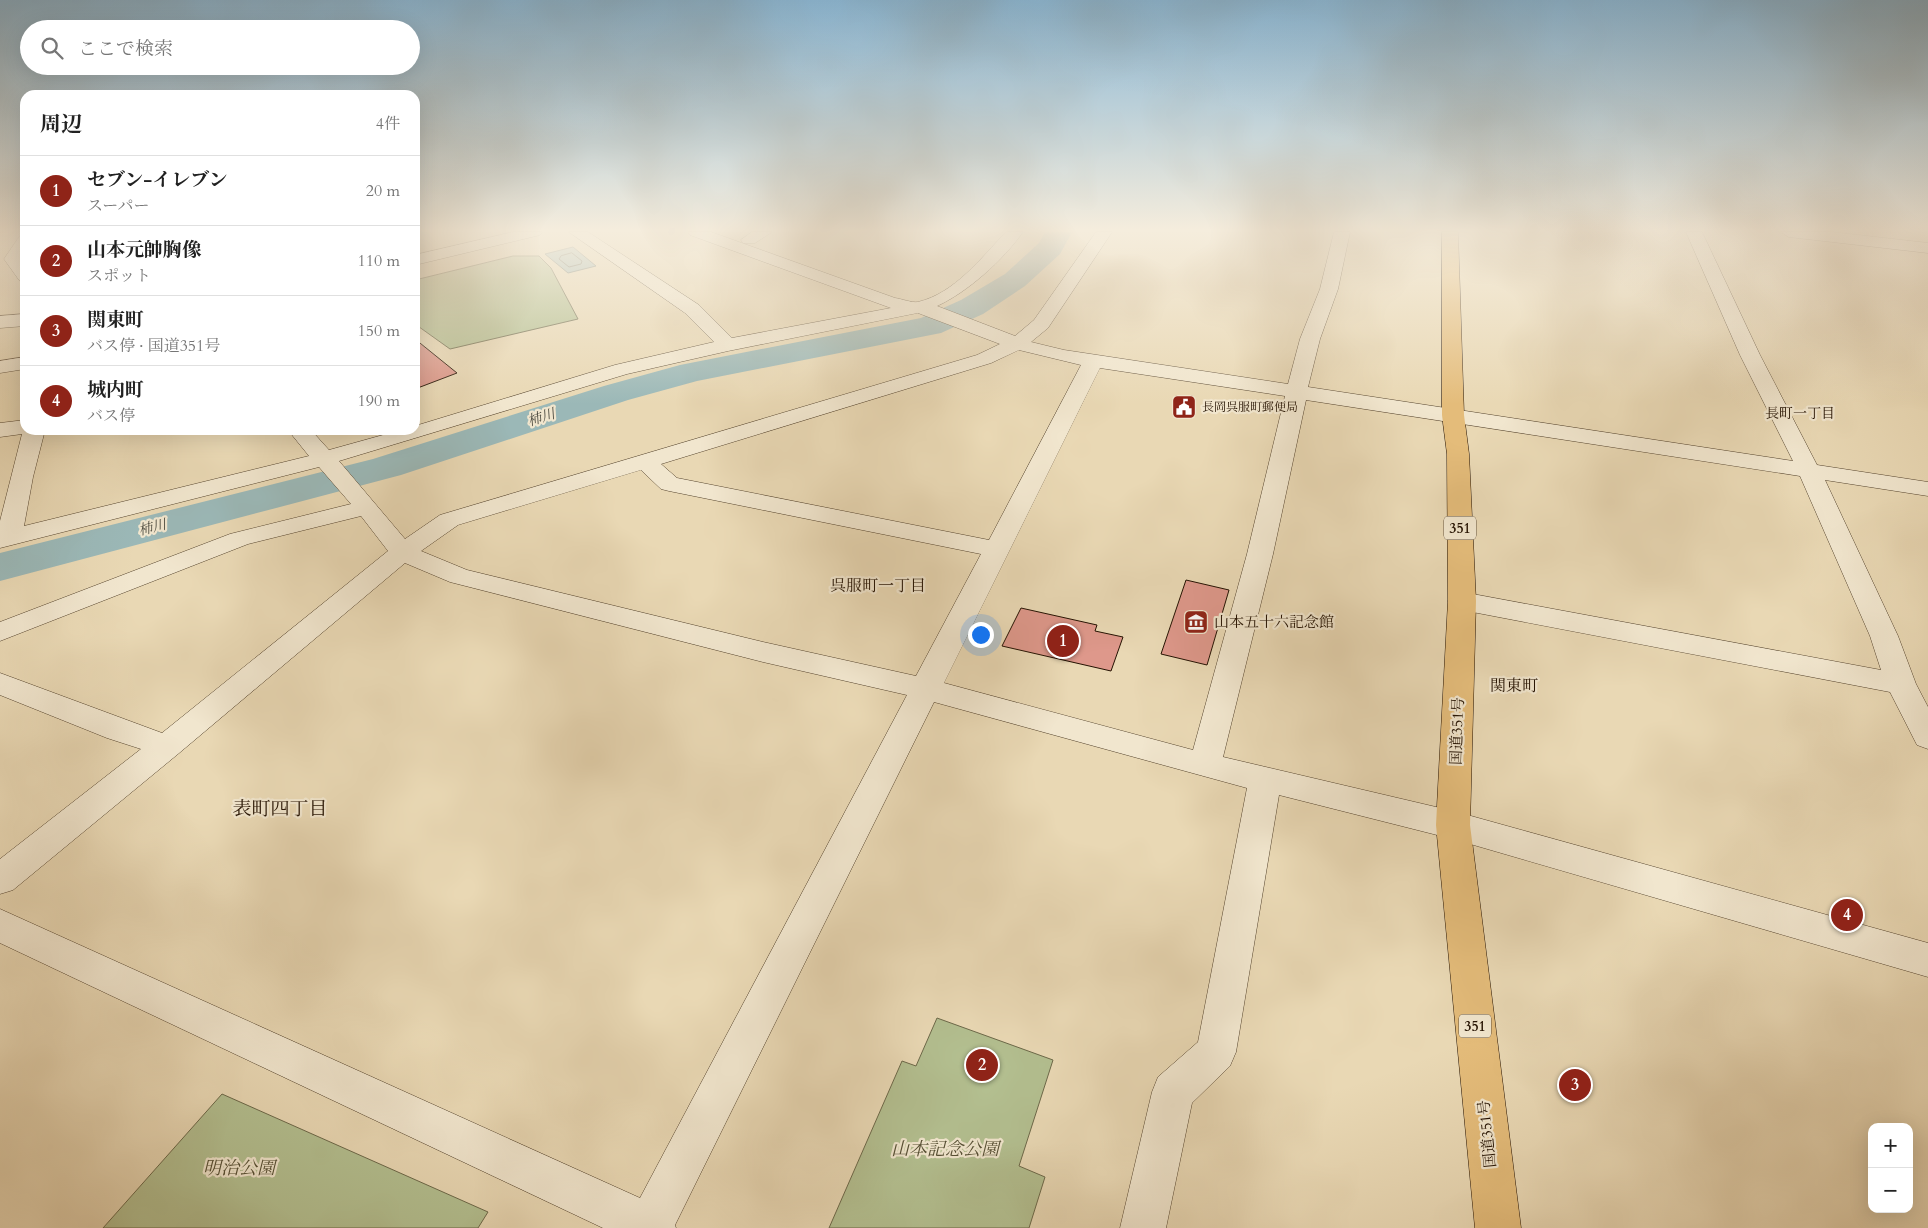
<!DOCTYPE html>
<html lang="ja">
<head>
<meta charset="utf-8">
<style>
  body { margin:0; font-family:Cardo,"Noto Serif JP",serif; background:#f2f2f2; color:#222 }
  .controls { position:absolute; right:15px; bottom:15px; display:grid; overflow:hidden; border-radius:10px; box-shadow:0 5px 20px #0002 }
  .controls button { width:45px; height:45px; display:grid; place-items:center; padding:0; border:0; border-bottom:1px solid #e0e0e0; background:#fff; color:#222; font:25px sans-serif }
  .you { position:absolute; left:980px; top:634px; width:18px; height:18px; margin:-12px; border:4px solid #fff; border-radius:50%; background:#1a73e8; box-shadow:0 0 0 8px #1a73e833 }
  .badge { display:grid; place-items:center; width:32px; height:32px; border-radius:50%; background:#8f2418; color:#fff; font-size:16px; font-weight:700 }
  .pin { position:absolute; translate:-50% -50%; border:2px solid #fff; box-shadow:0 1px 5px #0006 }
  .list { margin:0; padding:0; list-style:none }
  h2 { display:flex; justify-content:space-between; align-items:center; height:65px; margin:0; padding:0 20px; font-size:21px }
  h2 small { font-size:16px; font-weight:400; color:#767676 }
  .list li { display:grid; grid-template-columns:32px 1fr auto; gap:15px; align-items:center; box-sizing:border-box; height:70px; padding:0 20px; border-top:1px solid #e0e0e0 }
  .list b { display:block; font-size:19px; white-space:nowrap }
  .list p { margin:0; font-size:16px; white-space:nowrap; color:#767676 }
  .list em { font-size:16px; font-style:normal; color:#767676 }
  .icon { flex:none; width:28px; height:28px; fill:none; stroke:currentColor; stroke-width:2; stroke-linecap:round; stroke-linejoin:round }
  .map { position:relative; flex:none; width:1928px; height:1228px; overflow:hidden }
  .search { position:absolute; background:#fff; box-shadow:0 5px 20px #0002; left:20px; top:20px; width:400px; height:55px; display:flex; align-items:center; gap:12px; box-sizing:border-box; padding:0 18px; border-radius:28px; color:#767676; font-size:19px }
  .panel { position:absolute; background:#fff; box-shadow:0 5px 20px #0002; left:20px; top:90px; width:400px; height:345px; border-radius:15px }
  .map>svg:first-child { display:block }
  .green { fill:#b3bf90; stroke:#6c6849 }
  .water { fill:#9bb8b7; stroke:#6b766f }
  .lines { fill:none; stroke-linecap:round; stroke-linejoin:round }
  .shore { stroke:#60655c; stroke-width:1 }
  .river { fill:#9bb8b7; fill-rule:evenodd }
  .building { fill:#de988b; stroke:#241202 }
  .minor-casing { stroke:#55442e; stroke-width:1 }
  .highway-casing { stroke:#241202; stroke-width:1 }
  .minor { fill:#f1e6ce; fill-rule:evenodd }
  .highway { fill:#e4bc7a; fill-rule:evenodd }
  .labels { text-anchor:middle; stroke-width:4.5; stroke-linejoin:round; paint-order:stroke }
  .far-poi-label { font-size:12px; fill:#241202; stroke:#f1e6ce; text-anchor:start }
  .far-neighbourhood-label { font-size:14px; fill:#241202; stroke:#f1e6ce }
  .far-water-label { font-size:14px; font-style:italic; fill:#4e4c41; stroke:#f1e6ce }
  .shield { fill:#f1e6ce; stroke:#62523f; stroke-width:1 }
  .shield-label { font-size:14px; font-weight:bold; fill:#241202 }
  .poi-label { font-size:15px; fill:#241202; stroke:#f1e6ce; text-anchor:start }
  .street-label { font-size:15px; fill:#241202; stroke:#f1e6ce }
  .neighbourhood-label { font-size:16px; fill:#241202; stroke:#f1e6ce }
  .near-park-label { font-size:18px; font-style:italic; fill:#564f34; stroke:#f1e6ce }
  .near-neighbourhood-label { font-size:19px; fill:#241202; stroke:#f1e6ce }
</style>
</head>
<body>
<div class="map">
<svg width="1928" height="1228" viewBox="0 0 1928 1228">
  <rect width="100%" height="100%" fill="#e9d8b4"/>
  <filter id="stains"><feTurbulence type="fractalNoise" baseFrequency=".004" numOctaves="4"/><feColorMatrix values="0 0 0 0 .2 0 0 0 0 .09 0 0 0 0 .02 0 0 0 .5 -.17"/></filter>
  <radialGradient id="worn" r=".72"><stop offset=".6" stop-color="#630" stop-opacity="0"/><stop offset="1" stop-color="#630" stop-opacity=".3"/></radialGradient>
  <g class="green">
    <path d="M513,256H539L551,268L578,319L450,349L415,324V280Z"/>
    <path d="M937,1018L1053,1060L1019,1166L1045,1177L1029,1228H829L902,1061L916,1066Z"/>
    <path d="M222,1094L488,1212L478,1228H103Z"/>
  </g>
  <path class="water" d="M573,247L596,266L568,273L545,254Z"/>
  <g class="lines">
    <path class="shore" d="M572,253L582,261L581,264L569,267L559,259L561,256Z"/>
    <path class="river" d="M1045,232H1072L1060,254L1025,286L983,314L941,333L697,381L628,400L401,475L0,581V553L373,459L604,386L680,365L921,318L961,300L1005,274L1039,243Z"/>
  </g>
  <g class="building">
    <path d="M415,339L457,373L415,389Z"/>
    <path d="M1186,580L1229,590L1207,665L1161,654Z"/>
    <path d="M1021,608L1097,625L1095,631L1123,637L1111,671L1002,646Z"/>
  </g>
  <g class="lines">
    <defs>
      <g id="minor">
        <path d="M513,232H542L540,235L415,265V255Z"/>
        <path d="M569,232H588L699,305L732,338L891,308L690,235L688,232H711L895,298C902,299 912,303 918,302C955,293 981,258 1006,232H1023C1003,260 968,292 937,306L1015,336L1034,320L1096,232H1112L1048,328L1031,342L1064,350L1288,384L1300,339L1320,289L1334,232H1350L1338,289L1320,339L1308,387L1793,461L1740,355L1686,232H1702L1760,355L1817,465L1928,482V496L1825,480L1898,636L1916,684L1928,707V749L1917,745L1890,692L1462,610L1452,607L1448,601L1452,595L1462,592L1881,670L1870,636L1800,476L1306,400L1273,554L1223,757L1453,811L1928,943V977L1453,839L1279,795L1236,1052L1230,1066L1192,1103L1166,1228H1120L1152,1092L1158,1077L1198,1042L1247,788L934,702L675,1225L676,1228H603L0,943V909L640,1198L907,695L763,662L450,582L405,563L178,754L13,890L0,894V859L141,749L107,738L0,695V673L162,733L388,551L361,516L248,544L0,641V622L230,534L351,504L319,467L0,548V521L22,434L0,437V423L25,420V430H45L33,477L24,526L309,456L288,430H311L329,450L401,430H415V426L615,365L714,342L685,313ZM918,313L1000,344L977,355L440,515L405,539L339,461L627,374L728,351ZM1019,350L1081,365L989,540L677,478L661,464L991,363ZM1100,368L1285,396L1247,554L1193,750L944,683ZM641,470L661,489L669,491L981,554L916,676L763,642L467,570L421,551L458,525Z"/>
        <path d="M752,232H772L755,243H743L741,240Z"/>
        <path d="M1781,232H1832L1928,243V253L1789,237Z"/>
        <path d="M25,235V252L21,259L25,264V281L19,280L4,259L19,237Z"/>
        <path d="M25,314V326L0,328V316Z"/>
        <path d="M25,357V369L0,373V361Z"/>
      </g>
      <path id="highway" d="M1442,232H1458L1464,415L1469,454L1476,601L1470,825L1521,1228H1475L1436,825L1448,601L1447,454L1442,415Z"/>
    </defs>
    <use href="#minor" class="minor-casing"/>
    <use href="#highway" class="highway-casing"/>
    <use href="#minor" class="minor"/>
    <use href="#highway" class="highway"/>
  </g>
  <linearGradient id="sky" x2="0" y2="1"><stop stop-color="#89b6d4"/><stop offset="0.57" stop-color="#f5eddd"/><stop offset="1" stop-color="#f5eddd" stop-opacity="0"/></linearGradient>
  <rect width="1928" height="404" fill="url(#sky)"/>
  <defs>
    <symbol id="civic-square" viewBox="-11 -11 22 22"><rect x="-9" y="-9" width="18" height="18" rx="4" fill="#8f2418" stroke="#f1e6ce"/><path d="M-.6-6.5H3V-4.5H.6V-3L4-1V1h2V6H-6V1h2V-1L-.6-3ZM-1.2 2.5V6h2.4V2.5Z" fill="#fff"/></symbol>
    <symbol id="museum-square" viewBox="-11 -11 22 22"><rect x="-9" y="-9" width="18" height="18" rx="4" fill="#8f2418" stroke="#f1e6ce"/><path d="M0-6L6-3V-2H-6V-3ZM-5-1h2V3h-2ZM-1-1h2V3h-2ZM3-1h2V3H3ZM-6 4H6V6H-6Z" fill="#fff"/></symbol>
  </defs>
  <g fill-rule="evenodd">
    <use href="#civic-square" x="1170" y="393" width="28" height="28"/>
    <use href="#museum-square" x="1182" y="608" width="28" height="28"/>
  </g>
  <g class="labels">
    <g class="far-poi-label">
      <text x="1202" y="411">長岡呉服町郵便局</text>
    </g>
    <g class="far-neighbourhood-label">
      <text x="1800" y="418">長町一丁目</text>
    </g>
    <g class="far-water-label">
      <text transform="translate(541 417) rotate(-18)" y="5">柿川</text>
      <text transform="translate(152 527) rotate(-14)" y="5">柿川</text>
    </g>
    <g class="shield">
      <rect x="1444" y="516.5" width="32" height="23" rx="4"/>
      <rect x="1459" y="1014.5" width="32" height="23" rx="4"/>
    </g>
    <g class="shield-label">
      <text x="1460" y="533">351</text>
      <text x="1475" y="1031">351</text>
    </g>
    <g class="poi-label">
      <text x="1214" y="627">山本五十六記念館</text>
    </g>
    <g class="street-label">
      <text transform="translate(1457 731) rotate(-88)" y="5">国道351号</text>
      <text transform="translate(1487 1134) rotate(-96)" y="5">国道351号</text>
    </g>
    <g class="neighbourhood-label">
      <text x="878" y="591">呉服町一丁目</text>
      <text x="1514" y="691">関東町</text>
    </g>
    <g class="near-park-label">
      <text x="945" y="1155">山本記念公園</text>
      <text x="239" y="1174">明治公園</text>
    </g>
    <g class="near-neighbourhood-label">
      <text x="280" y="815">表町四丁目</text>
    </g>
  </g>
  <rect width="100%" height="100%" filter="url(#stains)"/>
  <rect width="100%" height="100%" fill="url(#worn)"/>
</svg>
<div class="controls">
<button>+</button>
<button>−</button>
</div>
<div class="you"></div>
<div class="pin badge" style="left:1063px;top:641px">1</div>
<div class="pin badge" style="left:982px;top:1065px">2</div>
<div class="pin badge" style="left:1575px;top:1085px">3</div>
<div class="pin badge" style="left:1847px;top:915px">4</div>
<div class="search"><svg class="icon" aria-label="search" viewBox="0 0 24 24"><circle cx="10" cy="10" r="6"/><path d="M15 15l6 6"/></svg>ここで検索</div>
<section class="panel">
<h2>周辺<small>4件</small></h2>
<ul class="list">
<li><span class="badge">1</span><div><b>セブン-イレブン</b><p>スーパー</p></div><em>20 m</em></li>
<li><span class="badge">2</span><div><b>山本元帥胸像</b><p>スポット</p></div><em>110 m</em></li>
<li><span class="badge">3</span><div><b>関東町</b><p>バス停 · 国道351号</p></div><em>150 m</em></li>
<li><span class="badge">4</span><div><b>城内町</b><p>バス停</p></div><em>190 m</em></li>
</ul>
</section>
</div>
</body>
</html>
